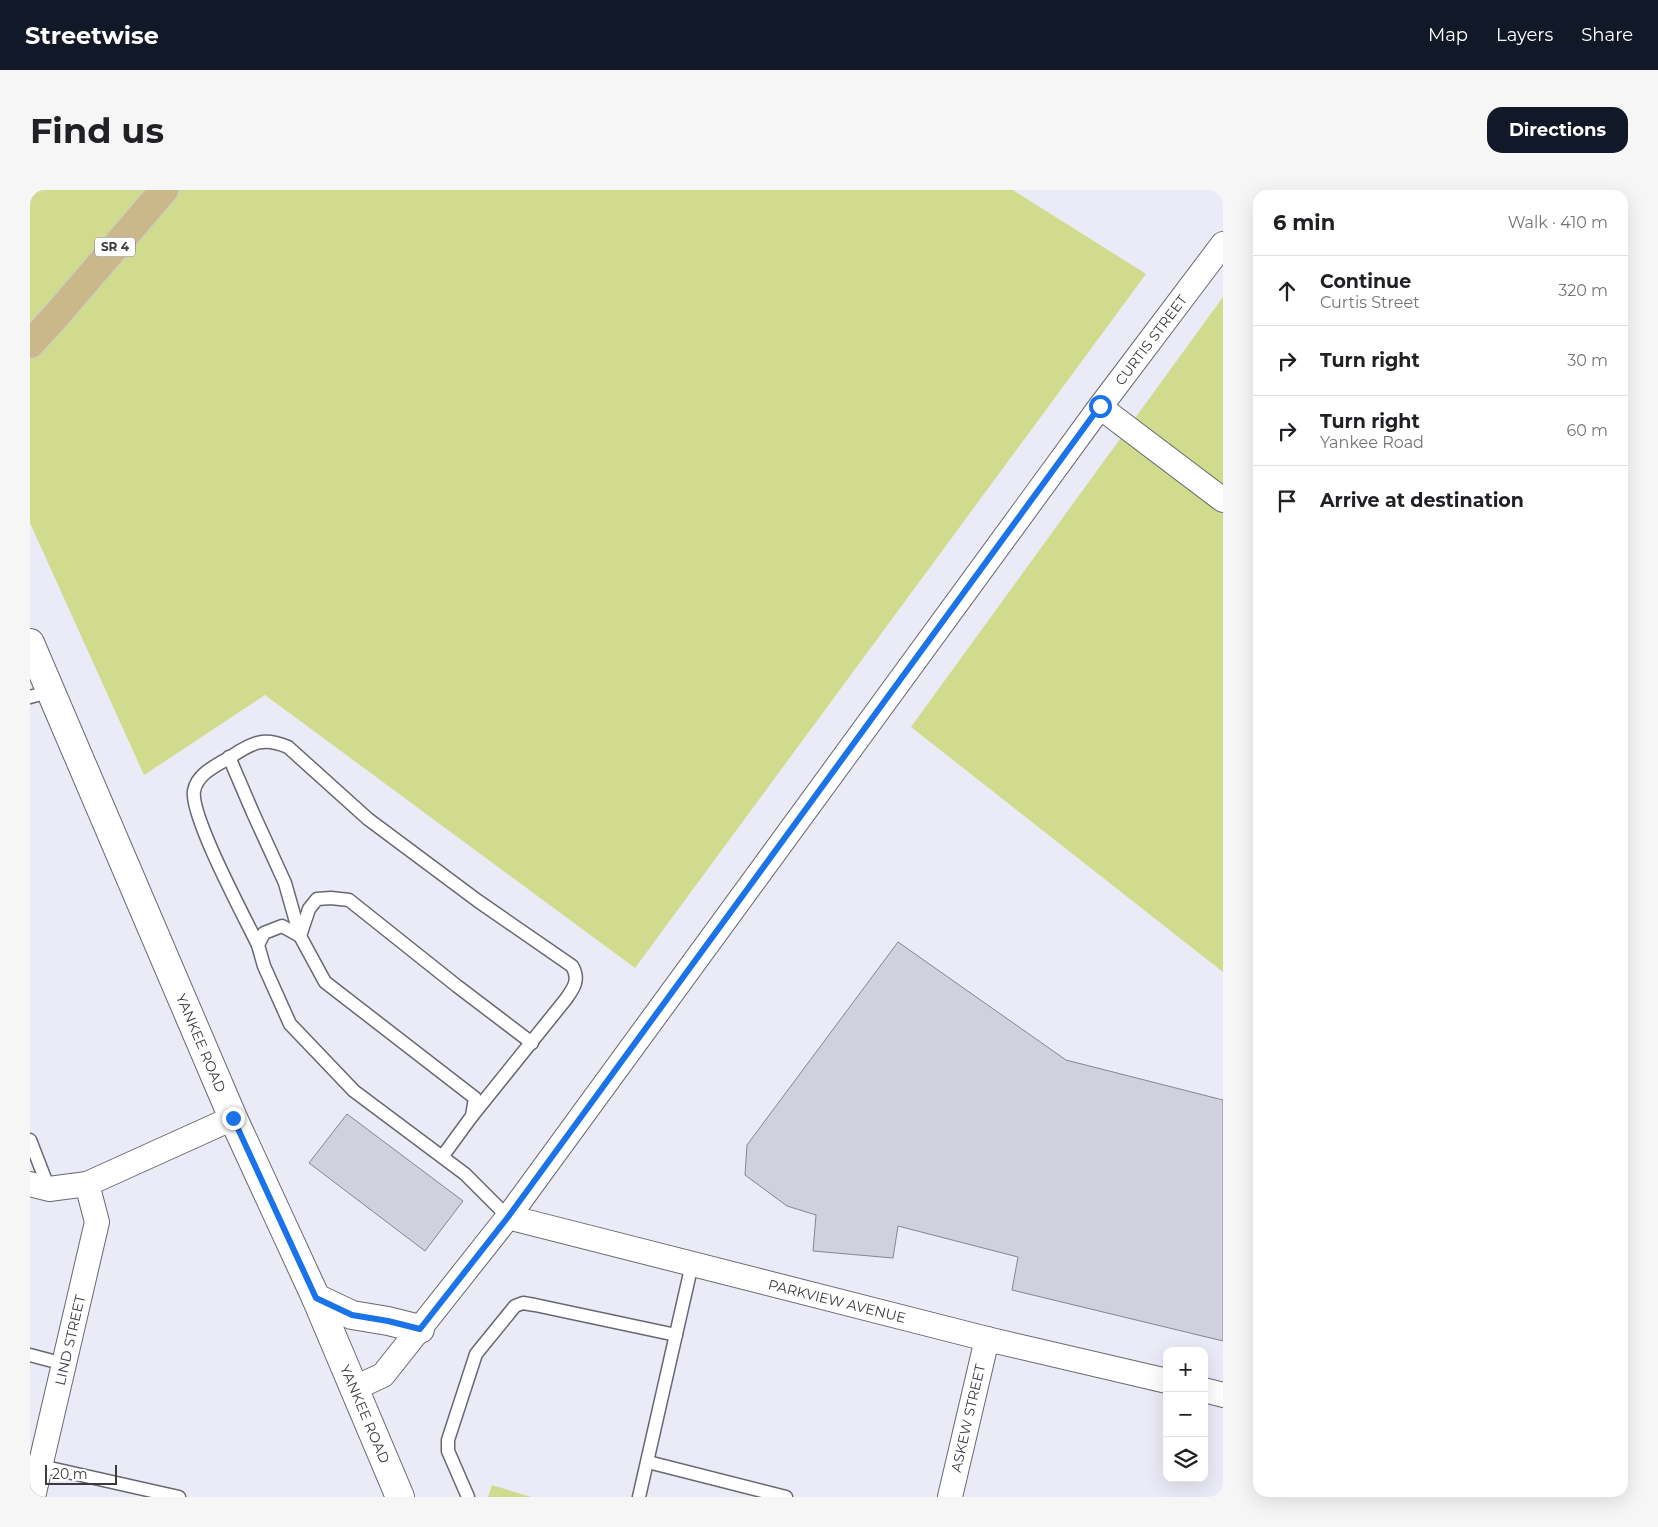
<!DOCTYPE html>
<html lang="en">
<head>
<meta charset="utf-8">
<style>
  body { margin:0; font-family:Montserrat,sans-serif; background:#f6f6f6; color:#202124 }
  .controls { position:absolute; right:15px; bottom:15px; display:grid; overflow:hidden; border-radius:10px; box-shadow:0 5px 20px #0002 }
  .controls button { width:45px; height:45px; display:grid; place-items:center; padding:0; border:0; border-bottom:1px solid #e0e0e0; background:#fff; color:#202124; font:25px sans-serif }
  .scale { position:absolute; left:15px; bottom:12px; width:72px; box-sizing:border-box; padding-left:5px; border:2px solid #39393e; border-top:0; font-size:14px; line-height:18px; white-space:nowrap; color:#39393e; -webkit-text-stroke:4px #fff; paint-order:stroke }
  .stop { position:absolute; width:15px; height:15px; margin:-11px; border:4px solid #1a73e8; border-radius:50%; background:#fff }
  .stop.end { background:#1a73e8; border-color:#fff; box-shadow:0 1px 5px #0008 }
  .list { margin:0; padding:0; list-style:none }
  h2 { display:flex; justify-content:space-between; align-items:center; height:65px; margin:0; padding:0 20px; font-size:21px }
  h2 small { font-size:16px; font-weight:400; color:#757577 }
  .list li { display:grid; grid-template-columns:32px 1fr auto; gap:15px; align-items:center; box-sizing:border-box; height:70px; padding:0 20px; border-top:1px solid #e0e0e0 }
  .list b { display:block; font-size:19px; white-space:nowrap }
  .list p { margin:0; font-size:16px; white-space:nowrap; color:#757577 }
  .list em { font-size:16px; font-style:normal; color:#757577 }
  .icon { flex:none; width:28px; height:28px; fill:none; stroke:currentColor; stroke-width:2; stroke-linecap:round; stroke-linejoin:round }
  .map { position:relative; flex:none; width:1193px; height:1307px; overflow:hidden; border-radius:15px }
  header { display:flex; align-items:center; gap:30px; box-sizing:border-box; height:70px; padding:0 25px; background:#111827; color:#fff }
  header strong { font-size:24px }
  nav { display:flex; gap:28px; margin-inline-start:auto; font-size:18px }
  .intro { display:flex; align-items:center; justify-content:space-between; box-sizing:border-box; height:120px; padding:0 30px }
  h1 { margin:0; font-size:35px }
  .button { padding:12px 22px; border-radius:15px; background:#111827; color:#fff; font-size:18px; font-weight:700 }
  main { display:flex; gap:30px; padding:0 30px }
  aside { flex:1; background:#fff; border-radius:15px; box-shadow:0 5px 20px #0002 }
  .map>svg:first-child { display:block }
  .green { fill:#d1db8d }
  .building { fill:#d0d1dc; stroke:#868691 }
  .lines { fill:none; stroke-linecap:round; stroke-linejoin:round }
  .service-casing { stroke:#676871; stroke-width:15 }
  .minor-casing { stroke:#676871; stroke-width:26 }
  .tertiary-casing { stroke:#676871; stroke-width:30 }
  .primary-casing { stroke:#cccccd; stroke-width:30 }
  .service { stroke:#fff; stroke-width:12 }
  .minor { stroke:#fff; stroke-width:24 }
  .tertiary { stroke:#fff; stroke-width:28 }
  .primary { stroke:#cbb88a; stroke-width:28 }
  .route { stroke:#1a73e8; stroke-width:6 }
  .labels { text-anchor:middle; stroke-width:4.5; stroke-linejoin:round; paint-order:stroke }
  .shield { fill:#fff; stroke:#747478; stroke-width:1 }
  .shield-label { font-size:12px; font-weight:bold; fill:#39393e }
  .street-label { font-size:14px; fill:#39393e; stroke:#fff }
</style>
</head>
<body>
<header>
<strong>Streetwise</strong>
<nav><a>Map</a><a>Layers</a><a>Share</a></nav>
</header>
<div class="intro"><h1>Find us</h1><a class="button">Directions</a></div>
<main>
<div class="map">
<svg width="1193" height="1307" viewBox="0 0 1193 1307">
  <rect width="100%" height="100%" fill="#eaebf6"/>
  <g class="green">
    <path d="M0,0H983L1116,84L605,778L235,505L114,585L0,333Z"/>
    <path d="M1193,107V782L881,537Z"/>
    <path d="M462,1295L501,1307H458Z"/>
  </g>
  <g class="building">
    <path d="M868,752L1036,870L1193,910V1151L982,1100L988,1067L868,1036L863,1068L783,1061L786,1025L757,1016L715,985L717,955Z"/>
    <path d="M317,924L433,1011L395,1061L279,973Z"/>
  </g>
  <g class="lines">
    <defs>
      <g id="service">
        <path d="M0,507L21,501"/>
        <path d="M199,567L223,623L255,693L270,746"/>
        <path d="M270,746L279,719L287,709L301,708L319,710L427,796L502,853"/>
        <path d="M228,755C215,728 160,626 164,601C167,583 188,575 202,566C223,552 234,547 258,557L338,629L448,711L542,776C550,789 544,798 536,809L442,926"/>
        <path d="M0,950L19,999"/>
        <path d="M412,967L442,926L445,908L295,792L270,746L252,736L234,743L228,755L234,776L260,834L324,901L435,984L478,1027"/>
        <path d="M0,1165L34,1174"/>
        <path d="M618,1272L756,1307"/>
        <path d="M11,1276L149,1307"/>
        <path d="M438,1307L418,1261V1250L446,1164L485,1116L493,1113L505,1115L646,1145"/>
        <path d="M609,1307L662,1074"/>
      </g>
      <g id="minor">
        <path d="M1070,217L1193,310"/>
        <path d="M0,994L19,999L57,994L203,928"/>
        <path d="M478,1027L957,1149L1137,1191"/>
        <path d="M325,1198L353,1185L478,1027L1070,217L1193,54"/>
        <path d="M1174,1200L1193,1205"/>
        <path d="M3,1307L67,1032L57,994"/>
        <path d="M920,1307L957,1149"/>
      </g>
      <g id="tertiary">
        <path d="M0,453L203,928L286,1108L370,1307"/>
        <path d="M286,1108L322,1125L358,1131L390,1139"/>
      </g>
      <path id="primary" d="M0,154L25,127L134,0"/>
    </defs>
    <use href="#service" class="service-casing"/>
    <use href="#minor" class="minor-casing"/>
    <use href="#tertiary" class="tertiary-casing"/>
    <use href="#primary" class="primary-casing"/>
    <use href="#service" class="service"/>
    <use href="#minor" class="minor"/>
    <use href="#tertiary" class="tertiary"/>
    <use href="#primary" class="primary"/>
  </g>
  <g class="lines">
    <path class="route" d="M203,928L286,1108L322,1125L358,1131L390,1139L478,1027L1070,216"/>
  </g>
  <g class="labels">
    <rect class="shield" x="65" y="47.5" width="40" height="19" rx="4"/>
    <g class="shield-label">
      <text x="85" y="61">SR 4</text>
    </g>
    <g class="street-label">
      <text transform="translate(1121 150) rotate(-53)" y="5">CURTIS STREET</text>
      <text transform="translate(171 853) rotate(67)" y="5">YANKEE ROAD</text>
      <text transform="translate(807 1111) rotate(14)" y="5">PARKVIEW AVENUE</text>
      <text transform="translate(40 1150) rotate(-77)" y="5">LIND STREET</text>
      <text transform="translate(335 1224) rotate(67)" y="5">YANKEE ROAD</text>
      <text transform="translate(938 1228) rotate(-77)" y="5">ASKEW STREET</text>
    </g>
  </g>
</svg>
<div class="controls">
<button>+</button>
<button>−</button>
<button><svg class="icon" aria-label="layers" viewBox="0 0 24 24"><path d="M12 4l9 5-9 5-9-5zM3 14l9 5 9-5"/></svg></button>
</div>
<div class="scale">20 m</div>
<div class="stop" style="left:1070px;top:216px"></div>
<div class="stop end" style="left:203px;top:928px"></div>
</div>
<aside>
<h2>6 min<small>Walk · 410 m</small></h2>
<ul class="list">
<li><svg class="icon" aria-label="ahead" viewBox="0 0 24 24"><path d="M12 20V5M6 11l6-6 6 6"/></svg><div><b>Continue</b><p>Curtis Street</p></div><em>320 m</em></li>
<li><svg class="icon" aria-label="right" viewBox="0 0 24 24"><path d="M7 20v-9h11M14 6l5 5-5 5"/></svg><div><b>Turn right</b></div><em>30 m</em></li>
<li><svg class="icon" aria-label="right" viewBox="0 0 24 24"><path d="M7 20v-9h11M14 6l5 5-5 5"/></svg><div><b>Turn right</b><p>Yankee Road</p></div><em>60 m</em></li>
<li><svg class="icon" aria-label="arrive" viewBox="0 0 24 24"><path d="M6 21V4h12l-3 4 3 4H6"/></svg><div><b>Arrive at destination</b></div></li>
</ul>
</aside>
</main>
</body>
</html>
